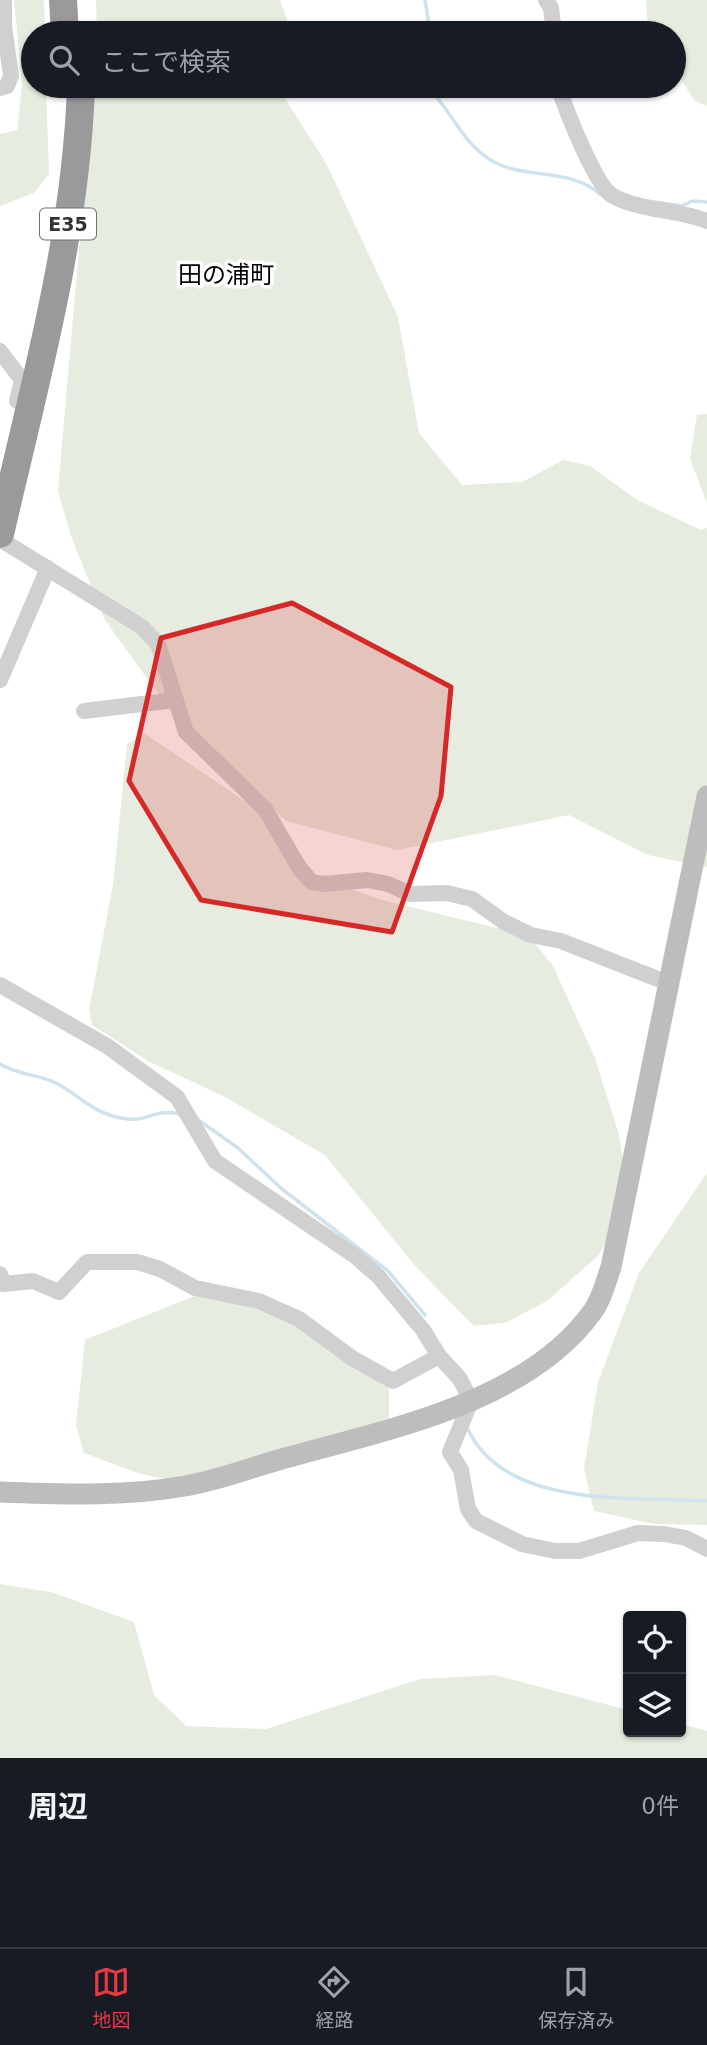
<!DOCTYPE html>
<html lang="ja">
<head>
<meta charset="utf-8">
<style>
  body { margin:0; font-family:"DejaVu Sans","Noto Sans JP",sans-serif; background:#242831; color:#f1f3f6 }
  .controls { position:absolute; right:21px; bottom:21px; display:grid; overflow:hidden; border-radius:7px; box-shadow:0 2px 5px #0004 }
  .controls button { width:63px; height:63px; display:grid; place-items:center; padding:0; border:0; border-bottom:2px solid #363941; background:#171b24; color:#f1f3f6; font:35px sans-serif }
  .list { margin:0; padding:0; list-style:none }
  h2 { display:flex; justify-content:space-between; align-items:center; height:91px; margin:0; padding:0 28px; font-size:30px }
  h2 small { font-size:23px; font-weight:400; color:#9ea1a6 }
  .icon { flex:none; width:38px; height:38px; fill:none; stroke:currentColor; stroke-width:2; stroke-linecap:round; stroke-linejoin:round }
  .map { position:relative; flex:none; width:707px; height:1758px; overflow:hidden }
  .search { position:absolute; background:#171b24; box-shadow:0 2px 5px #0004; left:21px; right:21px; top:21px; height:77px; display:flex; align-items:center; gap:18px; box-sizing:border-box; padding:0 24px; border-radius:38px; color:#9ea1a6; font-size:26px }
  .sheet { height:189px; background:#171b24 }
  nav { display:flex; justify-content:space-around; align-items:center; box-sizing:border-box; height:98px; border-top:2px solid #363941; background:#171b24; font-size:19px; color:#9ea1a6 }
  nav a { display:grid; justify-items:center; gap:4px }
  nav .on { color:#e63946 }
  .map>svg:first-child { display:block }
  .green { fill:#e6ecdf }
  .lines { fill:none; stroke-linecap:round; stroke-linejoin:round }
  .stream { stroke:#cfe2ee; stroke-width:3.5 }
  .street { stroke:#d0d0d0; stroke-width:16 }
  .secondary { stroke:#bdbdbd; stroke-width:21 }
  .highway { stroke:#9a9a9a; stroke-width:28 }
  .marked { fill:#d62828; fill-opacity:0.2; stroke:#d62828; stroke-width:5; stroke-linejoin:round }
  .labels { text-anchor:middle; stroke-width:7; stroke-linejoin:round; paint-order:stroke }
  .shield { fill:#fff; stroke:#707070; stroke-width:2 }
  .shield-label { font-size:19px; font-weight:bold; fill:#333 }
  .quarter-label { font-size:24px; fill:#000; stroke:#fff }
</style>
</head>
<body>
<div class="map">
<svg width="707" height="1758" viewBox="0 0 707 1758">
  <rect width="100%" height="100%" fill="#fff"/>
  <g class="green">
    <path d="M14,0H44L45,33H33V86H46L49,174L34,193L0,206V134L17,130L22,85Z"/>
    <path d="M96,0H280L292,33H97Z"/>
    <path d="M646,0H707V106L695,101L674,69V33L648,32Z"/>
    <path d="M93,86H277L326,163L398,317L419,433L462,485L522,482L563,460L590,466L637,500L701,530L707,528V867L648,855L569,815L397,850L286,821L172,713L105,620L72,539L58,491Z"/>
    <path d="M707,414V503L690,459L697,415Z"/>
    <path d="M144,733L274,821L317,877L382,900L529,936L553,966L595,1058L619,1135L625,1174L623,1209L599,1255L547,1301L505,1323L474,1326L416,1267L325,1155L223,1096L148,1061L92,1025L89,1010L113,885L127,744Z"/>
    <path d="M707,1173V1525L654,1524L594,1511L584,1469L598,1382L639,1273Z"/>
    <path d="M197,1295L262,1304L375,1373L389,1389V1422L211,1490L138,1473L84,1453L76,1425L85,1340Z"/>
    <path d="M0,1584L51,1592L134,1622L154,1695L186,1726L266,1729L420,1679L495,1675L628,1710V1732H681V1724L707,1731V1758H0Z"/>
  </g>
  <g class="lines">
    <g class="stream">
      <path d="M425,33L429,25L425,0"/>
      <path d="M426,86C451,108 462,145 494,162C528,180 570,167 601,195"/>
      <path d="M655,202L682,206L692,201L707,202"/>
      <path d="M0,1064C17,1075 38,1074 56,1083C83,1097 93,1115 128,1119C148,1122 154,1108 180,1114"/>
      <path d="M197,1119L238,1148L282,1189L388,1271L425,1315"/>
      <path d="M466,1425C502,1511 632,1496 707,1501"/>
    </g>
    <g class="street">
      <path d="M546,0L551,8L554,33"/>
      <path d="M0,28L4,26V0"/>
      <path d="M558,86C565,107 595,186 613,196C638,210 679,210 707,221"/>
      <path d="M0,88L7,86L11,76L4,26"/>
      <path d="M0,351L22,380L17,401"/>
      <path d="M0,539L142,627L158,644L186,732L265,809L300,869L312,882L324,884L367,880L388,884L410,894L447,893L472,899L504,922L531,935L561,941L668,983"/>
      <path d="M0,680L48,568"/>
      <path d="M84,711L175,700"/>
      <path d="M0,985L107,1046L177,1097L215,1161L355,1256L378,1276L423,1330L439,1356L460,1379L471,1401L450,1452L461,1470L468,1509L476,1521L522,1544L555,1551H579L638,1533L664,1534L686,1538L707,1549"/>
      <path d="M0,1274L4,1284L33,1281L59,1292L87,1262H137L160,1269L195,1288L259,1301L299,1319L352,1358L393,1381L439,1356"/>
    </g>
    <path class="secondary" d="M0,1492C62,1494 124,1497 185,1486C221,1480 257,1465 293,1456C393,1428 529,1401 593,1311C602,1299 606,1281 611,1267L707,796"/>
    <g class="highway">
      <path d="M63,0L65,33"/>
      <path d="M0,534C34,386 76,239 81,86"/>
    </g>
  </g>
  <path class="marked" d="M292,603L451,687L441,796L392,932L201,900L129,781L161,638Z"/>
  <g class="labels">
    <rect class="shield" x="40" y="208.5" width="56" height="31" rx="5"/>
    <g class="shield-label">
      <text x="68" y="231">E35</text>
    </g>
    <g class="quarter-label">
      <text x="226" y="283">田の浦町</text>
    </g>
  </g>
</svg>
<div class="controls">
<button><svg class="icon" aria-label="locate" viewBox="0 0 24 24"><circle cx="12" cy="12" r="6"/><path d="M12 2v4M12 18v4M2 12h4M18 12h4"/></svg></button>
<button><svg class="icon" aria-label="layers" viewBox="0 0 24 24"><path d="M12 4l9 5-9 5-9-5zM3 14l9 5 9-5"/></svg></button>
</div>
<div class="search"><svg class="icon" aria-label="search" viewBox="0 0 24 24"><circle cx="10" cy="10" r="6"/><path d="M15 15l6 6"/></svg>ここで検索</div>
</div>
<section class="sheet">
<h2>周辺<small>0件</small></h2>
<ul class="list">
</ul>
</section>
<nav>
<a class="on"><svg class="icon" aria-label="map" viewBox="0 0 24 24"><path d="M3 6l6-2 6 2 6-2v14l-6 2-6-2-6 2zM9 4v14M15 6v14"/></svg>地図</a>
<a><svg class="icon" aria-label="directions" viewBox="0 0 24 24"><path d="M12 3l9 9-9 9-9-9zM9 14v-3h6M13 9l2 2-2 2"/></svg>経路</a>
<a><svg class="icon" aria-label="saved" viewBox="0 0 24 24"><path d="M7 4h10v16l-5-4-5 4z"/></svg>保存済み</a>
</nav>
</body>
</html>
